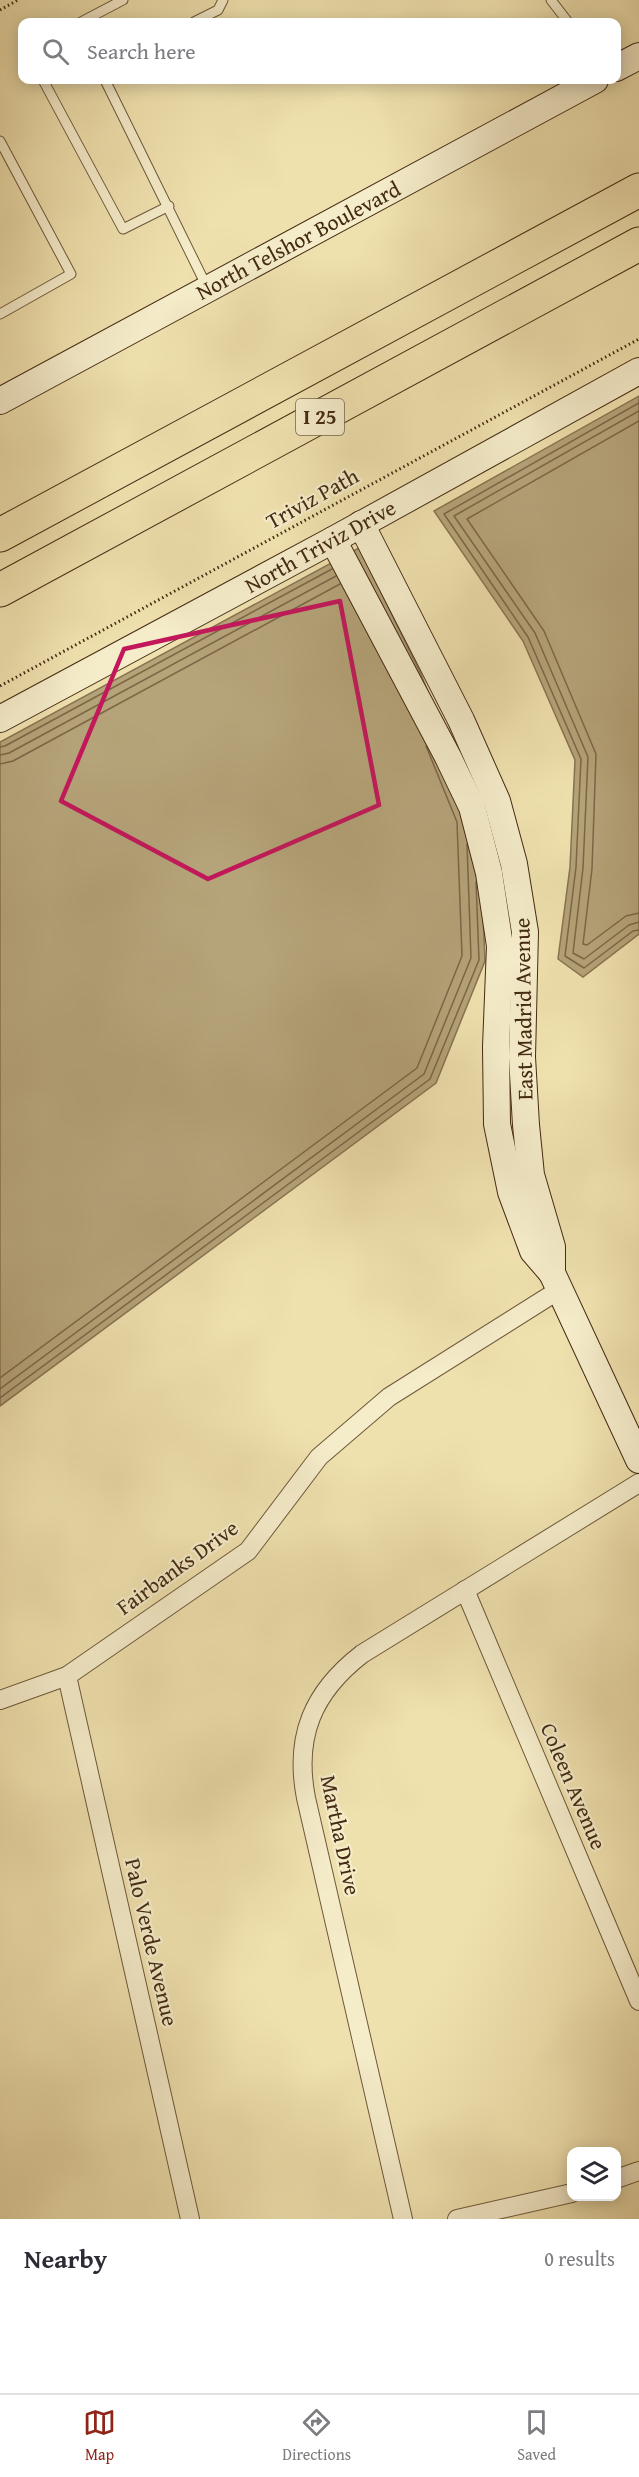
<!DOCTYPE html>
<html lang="en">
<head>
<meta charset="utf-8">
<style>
  body { margin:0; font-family:"Gentium Book Plus",serif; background:#f2f2f3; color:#2b2b33 }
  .controls { position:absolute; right:18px; bottom:18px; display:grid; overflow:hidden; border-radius:12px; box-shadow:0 3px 15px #0003 }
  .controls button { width:54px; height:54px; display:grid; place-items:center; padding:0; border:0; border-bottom:2px solid #e1e1e2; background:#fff; color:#2b2b33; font:30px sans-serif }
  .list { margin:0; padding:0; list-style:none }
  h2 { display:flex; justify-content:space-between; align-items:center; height:78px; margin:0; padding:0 24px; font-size:26px }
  h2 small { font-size:20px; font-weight:400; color:#7c7c81 }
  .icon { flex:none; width:33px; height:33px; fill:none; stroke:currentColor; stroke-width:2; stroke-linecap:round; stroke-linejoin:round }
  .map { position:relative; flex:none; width:639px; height:2219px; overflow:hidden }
  .search { position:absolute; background:#fff; box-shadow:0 3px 15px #0003; left:18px; right:18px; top:18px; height:66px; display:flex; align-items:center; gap:15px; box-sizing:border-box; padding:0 21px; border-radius:12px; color:#7c7c81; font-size:22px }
  .sheet { height:174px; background:#fff }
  nav { display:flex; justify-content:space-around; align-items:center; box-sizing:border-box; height:84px; border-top:2px solid #e1e1e2; background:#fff; font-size:16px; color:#7c7c81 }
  nav a { display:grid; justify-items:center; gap:3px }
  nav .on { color:#8f2418 }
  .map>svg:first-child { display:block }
  .water { fill:#b5a379; stroke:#877350; stroke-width:1.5 }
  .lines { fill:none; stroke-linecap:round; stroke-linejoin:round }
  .shore { stroke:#7c6646; stroke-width:1.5 }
  .lane-casing { stroke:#6e583a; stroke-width:11 }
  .street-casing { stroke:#6e583a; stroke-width:20 }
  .secondary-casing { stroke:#432a13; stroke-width:28 }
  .highway-casing { stroke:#432a13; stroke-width:35 }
  .path { stroke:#432a13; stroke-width:3; stroke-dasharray:1.5 3; stroke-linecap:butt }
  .lane { stroke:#f5ecca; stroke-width:9 }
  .street { stroke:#f5ecca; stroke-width:18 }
  .secondary { stroke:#f5ecca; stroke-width:26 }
  .highway { stroke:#efe1ae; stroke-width:33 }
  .marked { fill:none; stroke:#c2185b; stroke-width:4.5; stroke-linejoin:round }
  .labels { text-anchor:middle; stroke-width:4.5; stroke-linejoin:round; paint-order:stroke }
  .shield { fill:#f5ecca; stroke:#78644a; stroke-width:1.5 }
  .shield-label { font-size:21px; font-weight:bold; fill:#432a13 }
  .street-label { font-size:22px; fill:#432a13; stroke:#f5ecca }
</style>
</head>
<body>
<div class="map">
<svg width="639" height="2219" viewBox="0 0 639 2219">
  <rect width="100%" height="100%" fill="#efe1ae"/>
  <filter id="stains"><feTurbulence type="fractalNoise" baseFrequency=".00333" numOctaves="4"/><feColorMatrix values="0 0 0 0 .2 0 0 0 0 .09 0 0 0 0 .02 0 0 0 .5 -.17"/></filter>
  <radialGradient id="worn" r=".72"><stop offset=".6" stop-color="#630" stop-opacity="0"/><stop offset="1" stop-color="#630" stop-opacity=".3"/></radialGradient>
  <g class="water">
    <path d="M639,396V934L583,977L558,959L570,867L575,760L523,641L434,511Z"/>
    <path d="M359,548L420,672L479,817L485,961L436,1083L0,1406V742Z"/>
  </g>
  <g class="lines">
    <g class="shore">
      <path d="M639,403L444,514L528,637L581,759L576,867L565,956L584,968L633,931L639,930"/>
      <path d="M639,411L454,516L535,633L588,757L583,868L573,953L584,959L629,925L639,922"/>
      <path d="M639,421L467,519L544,631L596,754L592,869L583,944L587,945L626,916L639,913"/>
      <path d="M0,747L5,746L332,569"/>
      <path d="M0,755L9,753L336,576"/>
      <path d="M0,764L13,761L340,584"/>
      <path d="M0,1378L417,1068L462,956L457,822L426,746"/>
      <path d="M0,1389L424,1074L471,958L467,844"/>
      <path d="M0,1398L430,1079L479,960L476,882"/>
    </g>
    <defs>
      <g id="lane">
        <path d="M551,0L568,22"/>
        <path d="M81,22L123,0"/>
        <path d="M194,22L218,10L223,0"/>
        <path d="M43,80L123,229L169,206"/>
        <path d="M105,80L207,287"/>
        <path d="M0,141L71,274L0,314"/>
      </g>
      <g id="street">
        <path d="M465,1590L639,2001"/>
        <path d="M67,1676L190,2219"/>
        <path d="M0,1700L67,1676L248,1551L319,1457L389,1397L559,1290"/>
        <path d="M616,2179L639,2171"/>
        <path d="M403,2219L306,1798C294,1736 313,1692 362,1654L639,1483"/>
        <path d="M457,2219L572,2193"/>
      </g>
      <g id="secondary">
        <path d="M616,68L639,56"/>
        <path d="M0,401L595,80"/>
        <path d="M361,524L461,720L497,801L514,864L525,932L522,1057L526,1125L531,1175L552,1247V1273"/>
        <path d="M333,540L448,757L472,807L489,873L500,946L496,1047L497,1124L511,1192L533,1251L552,1273L639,1460"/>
        <path d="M0,719L333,540L639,371"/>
      </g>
      <g id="highway">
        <path d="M0,535L639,190"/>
        <path d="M0,590L639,244"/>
      </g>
    </defs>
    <use href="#lane" class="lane-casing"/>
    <use href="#street" class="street-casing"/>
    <use href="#secondary" class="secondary-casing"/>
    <use href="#highway" class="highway-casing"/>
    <g class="path">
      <path d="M0,10L18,0"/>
      <path d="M0,686L639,339"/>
    </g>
    <use href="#lane" class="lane"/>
    <use href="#street" class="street"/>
    <use href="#secondary" class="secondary"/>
    <use href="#highway" class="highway"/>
  </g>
  <path class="marked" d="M340,601L379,805L208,879L61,801L124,649Z"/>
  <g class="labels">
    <rect class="shield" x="296" y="399" width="48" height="36" rx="4.5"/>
    <g class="shield-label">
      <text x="320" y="424">I 25</text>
    </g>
    <g class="street-label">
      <text transform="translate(298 240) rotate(-28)" y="8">North Telshor Boulevard</text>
      <text transform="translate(312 498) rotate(-29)" y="8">Triviz Path</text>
      <text transform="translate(320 546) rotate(-29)" y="8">North Triviz Drive</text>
      <text transform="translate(523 1009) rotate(-91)" y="8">East Madrid Avenue</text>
      <text transform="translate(177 1567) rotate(-36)" y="8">Fairbanks Drive</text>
      <text transform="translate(574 1786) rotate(67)" y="8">Coleen Avenue</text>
      <text transform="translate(341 1835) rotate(78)" y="8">Martha Drive</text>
      <text transform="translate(152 1942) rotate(77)" y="8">Palo Verde Avenue</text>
    </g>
  </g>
  <rect width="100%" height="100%" filter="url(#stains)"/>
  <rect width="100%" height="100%" fill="url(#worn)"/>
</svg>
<div class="controls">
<button><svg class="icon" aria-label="layers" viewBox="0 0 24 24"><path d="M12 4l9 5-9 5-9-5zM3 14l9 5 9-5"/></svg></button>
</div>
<div class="search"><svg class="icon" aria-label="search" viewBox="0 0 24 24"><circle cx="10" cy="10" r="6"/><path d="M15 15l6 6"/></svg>Search here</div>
</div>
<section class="sheet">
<h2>Nearby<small>0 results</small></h2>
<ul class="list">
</ul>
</section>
<nav>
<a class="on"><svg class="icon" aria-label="map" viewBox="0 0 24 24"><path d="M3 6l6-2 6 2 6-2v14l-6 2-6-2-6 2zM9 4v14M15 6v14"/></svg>Map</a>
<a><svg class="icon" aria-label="directions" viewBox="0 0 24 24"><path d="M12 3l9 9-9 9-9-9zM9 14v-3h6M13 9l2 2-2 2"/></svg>Directions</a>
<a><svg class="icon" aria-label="saved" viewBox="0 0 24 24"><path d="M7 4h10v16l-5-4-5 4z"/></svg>Saved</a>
</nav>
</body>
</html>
